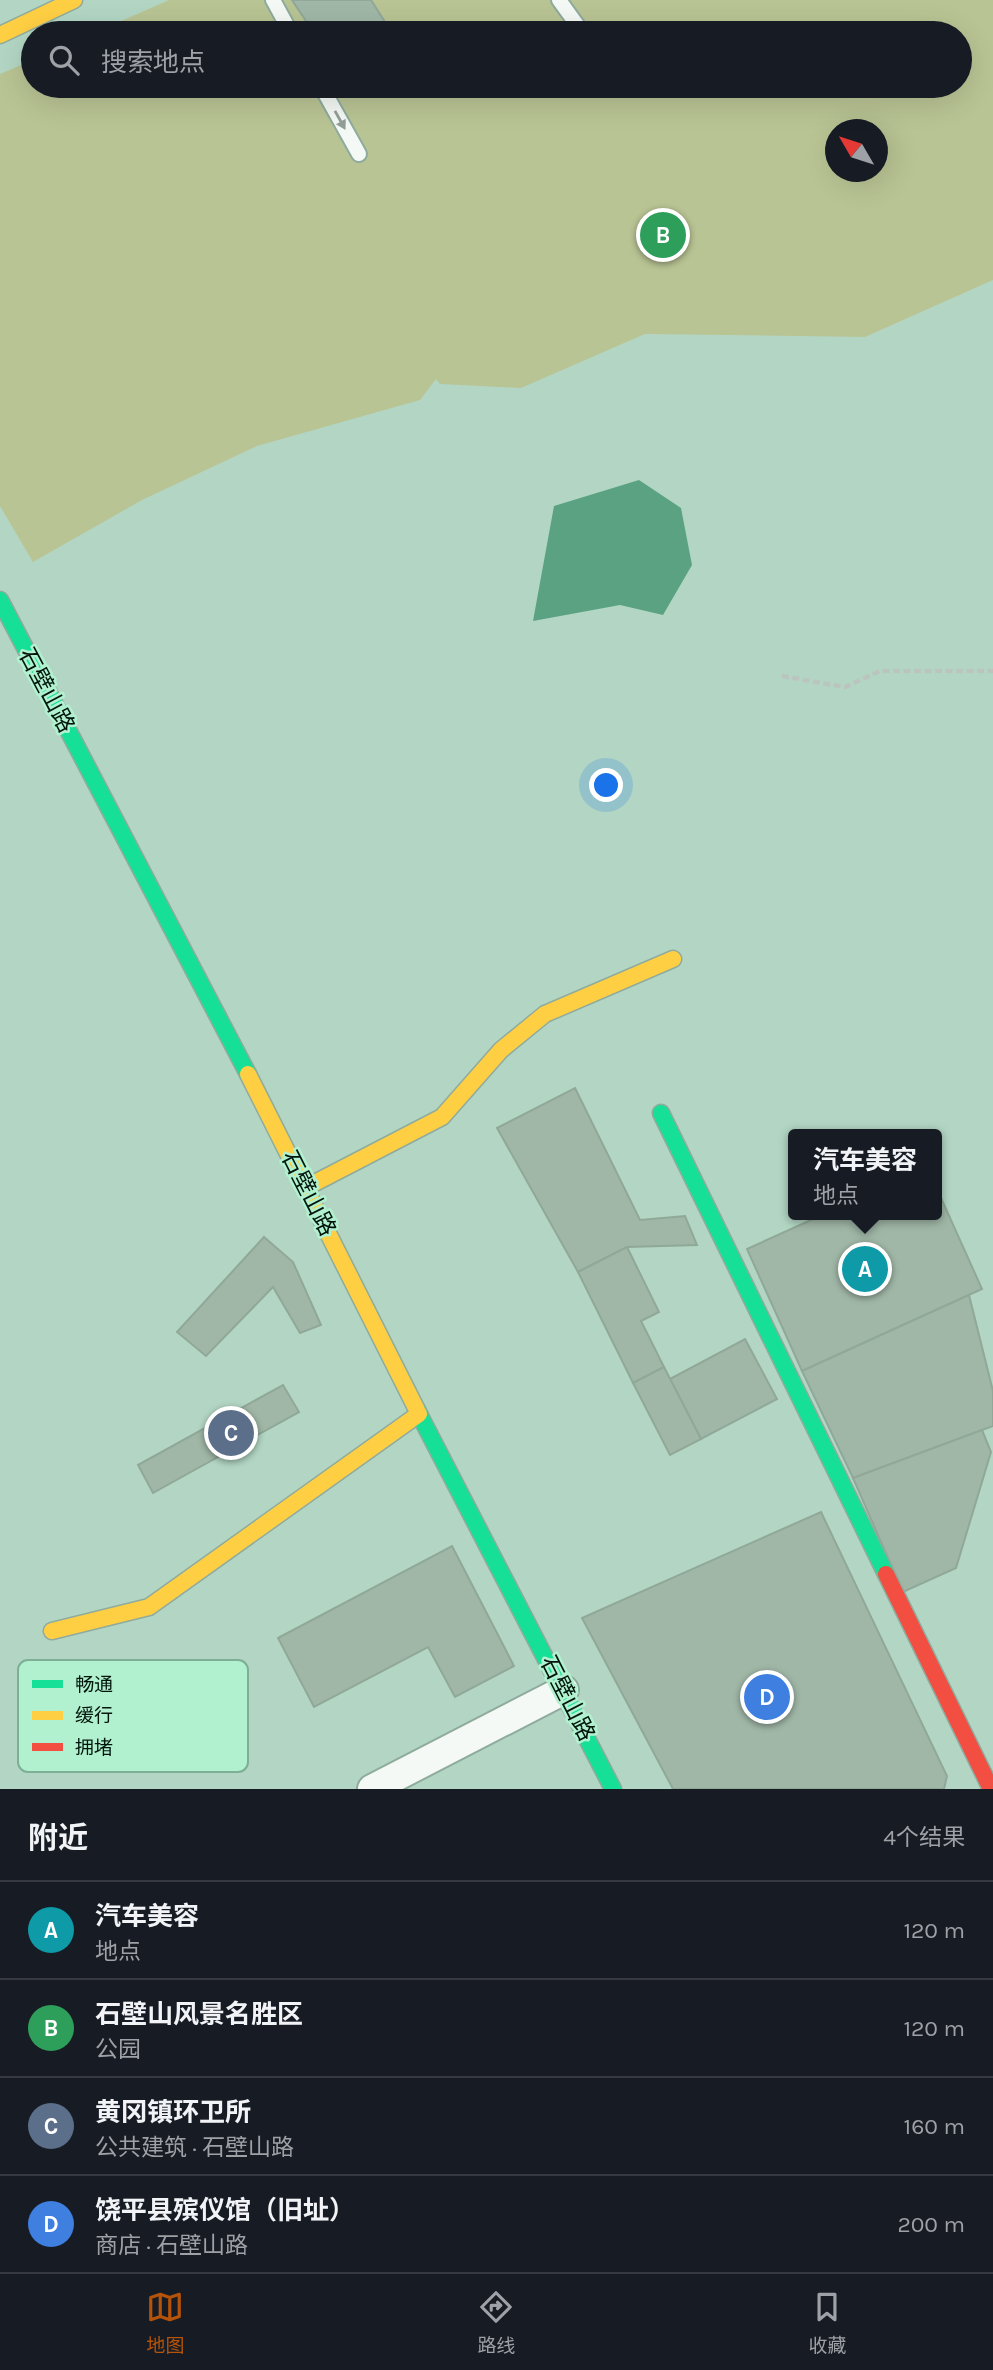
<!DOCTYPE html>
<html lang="zh">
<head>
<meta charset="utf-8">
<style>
  body { margin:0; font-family:Karla,"Noto Sans SC",sans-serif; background:#242831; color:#f1f3f6 }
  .compass { position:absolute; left:825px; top:119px; width:63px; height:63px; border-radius:50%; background:#171b24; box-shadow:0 7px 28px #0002; rotate:309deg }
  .you { position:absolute; left:607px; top:786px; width:24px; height:24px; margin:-18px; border:5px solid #fff; border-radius:50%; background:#1a73e8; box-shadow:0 0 0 10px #1a73e833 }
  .badge { display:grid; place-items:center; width:46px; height:46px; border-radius:50%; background:#b45309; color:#fff; font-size:23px; font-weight:700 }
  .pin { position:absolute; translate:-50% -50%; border:4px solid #fff; box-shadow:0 2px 7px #0006 }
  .popup { position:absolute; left:788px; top:1129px; width:154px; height:91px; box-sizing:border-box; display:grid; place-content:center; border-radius:7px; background:#171b24; filter:drop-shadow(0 2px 5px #0005); font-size:23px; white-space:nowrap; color:#9ea1a6 }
  .popup b { font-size:26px; color:#f1f3f6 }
  .popup::after { content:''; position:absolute; left:50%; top:100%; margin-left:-14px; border:14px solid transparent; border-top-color:#171b24 }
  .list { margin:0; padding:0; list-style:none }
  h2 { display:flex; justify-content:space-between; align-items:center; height:91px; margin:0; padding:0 28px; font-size:30px }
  h2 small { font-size:23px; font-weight:400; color:#9ea1a6 }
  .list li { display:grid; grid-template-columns:46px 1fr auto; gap:21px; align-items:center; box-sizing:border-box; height:98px; padding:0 28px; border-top:2px solid #363941 }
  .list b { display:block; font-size:26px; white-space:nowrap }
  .list p { margin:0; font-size:23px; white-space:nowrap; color:#9ea1a6 }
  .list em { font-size:23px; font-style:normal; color:#9ea1a6 }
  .icon { flex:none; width:38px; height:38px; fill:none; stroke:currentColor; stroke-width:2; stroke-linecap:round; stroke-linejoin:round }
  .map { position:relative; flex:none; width:993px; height:1789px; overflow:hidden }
  .search { position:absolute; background:#171b24; box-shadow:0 7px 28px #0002; left:21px; right:21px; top:21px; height:77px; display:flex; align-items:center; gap:18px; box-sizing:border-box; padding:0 24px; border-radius:38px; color:#9ea1a6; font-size:26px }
  .sheet { height:483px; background:#171b24 }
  nav { display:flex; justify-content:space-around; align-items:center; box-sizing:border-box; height:98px; border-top:2px solid #363941; background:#171b24; font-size:19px; color:#9ea1a6 }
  nav a { display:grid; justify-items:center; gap:4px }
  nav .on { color:#b45309 }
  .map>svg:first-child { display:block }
  .green { fill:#b9c494; fill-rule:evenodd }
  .water { fill:#5aa282 }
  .building { fill:#a0b7a7; stroke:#90a897; stroke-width:2 }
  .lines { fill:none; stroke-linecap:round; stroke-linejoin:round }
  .lane-casing { stroke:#8fab9d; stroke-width:18 }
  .street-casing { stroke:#8fab9d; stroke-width:32 }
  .fast-casing { stroke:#8fab9d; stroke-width:19 }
  .slow-casing { stroke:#8fab9d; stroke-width:19 }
  .jam-casing { stroke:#8fab9d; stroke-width:19 }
  .path { stroke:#bbc5c0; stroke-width:4.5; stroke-dasharray:7 3.5; stroke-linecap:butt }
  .lane { stroke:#f4f9f6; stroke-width:14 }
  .street { stroke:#f4f9f6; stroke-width:28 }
  .fast { stroke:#16e098; stroke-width:16 }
  .slow { stroke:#ffcf43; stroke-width:16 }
  .jam { stroke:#f24e42; stroke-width:16 }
  .oneway { fill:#929e98 }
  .labels { text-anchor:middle; stroke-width:5; stroke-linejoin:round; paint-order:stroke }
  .street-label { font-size:23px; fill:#00150b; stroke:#b2f1d0 }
  .key { fill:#b2f1d0; stroke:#7daf95; stroke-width:2 }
  .key-label { font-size:19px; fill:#00150b }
</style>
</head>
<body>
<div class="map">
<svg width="993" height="1789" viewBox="0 0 993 1789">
  <rect width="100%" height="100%" fill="#b3d6c4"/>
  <path class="green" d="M169,0H993V280L865,337L645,334L521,388L440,384L436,379L420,400L257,446L142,500L33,562L0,506V74L33,60V86H960V33H94ZM836,130H878V172H836Z"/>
  <path class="water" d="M639,480L681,508L692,565L663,615L620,605L533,621L554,506Z"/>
  <g class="building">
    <path d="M292,0H371L392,33H314Z"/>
    <path d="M575,1088L640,1220L685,1216L697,1245L627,1247L578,1272L497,1128Z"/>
    <path d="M937,1189L982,1289L802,1371L747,1249L822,1215H937Z"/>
    <path d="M264,1237L293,1262L321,1325L300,1333L273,1287L206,1356L177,1332Z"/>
    <path d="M627,1247L659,1312L641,1321L664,1367L633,1383L578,1272Z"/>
    <path d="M969,1295L993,1391V1426L853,1478L802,1371Z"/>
    <path d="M745,1339L777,1399L701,1439L670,1379Z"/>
    <path d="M664,1367L701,1439L670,1455L633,1383Z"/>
    <path d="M283,1385L299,1412L153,1493L138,1465Z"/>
    <path d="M982,1430L991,1452L956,1568L903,1592L853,1478Z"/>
    <path d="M821,1512L947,1776L944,1789H673L582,1618Z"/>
    <path d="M452,1546L514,1666L455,1697L428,1647L314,1707L278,1638Z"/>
  </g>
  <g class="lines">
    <defs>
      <g id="lane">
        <path d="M273,0L291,33"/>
        <path d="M559,0L583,33"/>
        <path d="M321,86L359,154"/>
      </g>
      <path id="street" d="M372,1789L564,1690"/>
      <g id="fast">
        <path d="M0,600L248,1074"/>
        <path d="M661,1113L886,1574"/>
        <path d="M417,1410L613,1789"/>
      </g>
      <g id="slow">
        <path d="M0,35L74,0"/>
        <path d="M248,1074L417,1410"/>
        <path d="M307,1187L442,1117L501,1050L545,1014L673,959"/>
        <path d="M52,1631L149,1607L419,1414"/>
      </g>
      <path id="jam" d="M886,1574L991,1789"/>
    </defs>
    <use href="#lane" class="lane-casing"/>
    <use href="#street" class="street-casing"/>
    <use href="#fast" class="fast-casing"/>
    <use href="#slow" class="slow-casing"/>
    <use href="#jam" class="jam-casing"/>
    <path class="path" d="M782,676L845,687L880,671H993"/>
    <use href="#lane" class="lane"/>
    <use href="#street" class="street"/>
    <use href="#fast" class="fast"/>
    <use href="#slow" class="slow"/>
    <use href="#jam" class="jam"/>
  </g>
  <defs><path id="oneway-solid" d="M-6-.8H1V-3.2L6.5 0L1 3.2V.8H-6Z" transform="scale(1.75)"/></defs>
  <use class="oneway" href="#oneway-solid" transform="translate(340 120) rotate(61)"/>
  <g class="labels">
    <g class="street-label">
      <text transform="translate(47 690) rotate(62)" y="8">石壁山路</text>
      <text transform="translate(309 1193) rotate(63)" y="8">石壁山路</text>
      <text transform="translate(568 1698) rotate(63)" y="8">石壁山路</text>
    </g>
  </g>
  <rect x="18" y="1660" width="230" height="112" rx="10" class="key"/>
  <rect x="32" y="1680" width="31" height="8" fill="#16e098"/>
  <rect x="32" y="1711" width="31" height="9" fill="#ffcf43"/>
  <rect x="32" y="1743" width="31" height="8" fill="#f24e42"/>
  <g class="key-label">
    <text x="75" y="1691">畅通</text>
    <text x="75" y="1722">缓行</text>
    <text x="75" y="1754">拥堵</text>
  </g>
</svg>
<svg class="compass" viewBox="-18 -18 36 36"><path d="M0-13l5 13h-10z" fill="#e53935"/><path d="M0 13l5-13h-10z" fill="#9ea1a6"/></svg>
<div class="you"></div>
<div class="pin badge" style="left:865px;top:1269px;background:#0f9aa8">A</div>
<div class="popup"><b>汽车美容</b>地点</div>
<div class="pin badge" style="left:663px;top:235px;background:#2e9e5b">B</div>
<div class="pin badge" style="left:231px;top:1433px;background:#5c6f8a">C</div>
<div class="pin badge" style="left:767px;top:1697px;background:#3f7fe0">D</div>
<div class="search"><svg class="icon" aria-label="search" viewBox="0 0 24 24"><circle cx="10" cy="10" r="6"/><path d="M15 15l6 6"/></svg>搜索地点</div>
</div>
<section class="sheet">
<h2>附近<small>4个结果</small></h2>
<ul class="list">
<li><span class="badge" style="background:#0f9aa8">A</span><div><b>汽车美容</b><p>地点</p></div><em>120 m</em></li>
<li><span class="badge" style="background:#2e9e5b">B</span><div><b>石壁山风景名胜区</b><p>公园</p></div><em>120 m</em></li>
<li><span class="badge" style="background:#5c6f8a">C</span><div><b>黄冈镇环卫所</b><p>公共建筑 · 石壁山路</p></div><em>160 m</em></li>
<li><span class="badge" style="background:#3f7fe0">D</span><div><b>饶平县殡仪馆（旧址）</b><p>商店 · 石壁山路</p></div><em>200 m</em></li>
</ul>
</section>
<nav>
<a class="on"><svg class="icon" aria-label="map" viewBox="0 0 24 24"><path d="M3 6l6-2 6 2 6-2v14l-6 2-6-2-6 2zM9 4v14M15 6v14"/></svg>地图</a>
<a><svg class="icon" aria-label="directions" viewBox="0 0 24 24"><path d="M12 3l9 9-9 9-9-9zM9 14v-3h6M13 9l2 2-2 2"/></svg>路线</a>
<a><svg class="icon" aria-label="saved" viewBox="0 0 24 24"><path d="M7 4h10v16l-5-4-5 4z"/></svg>收藏</a>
</nav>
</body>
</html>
